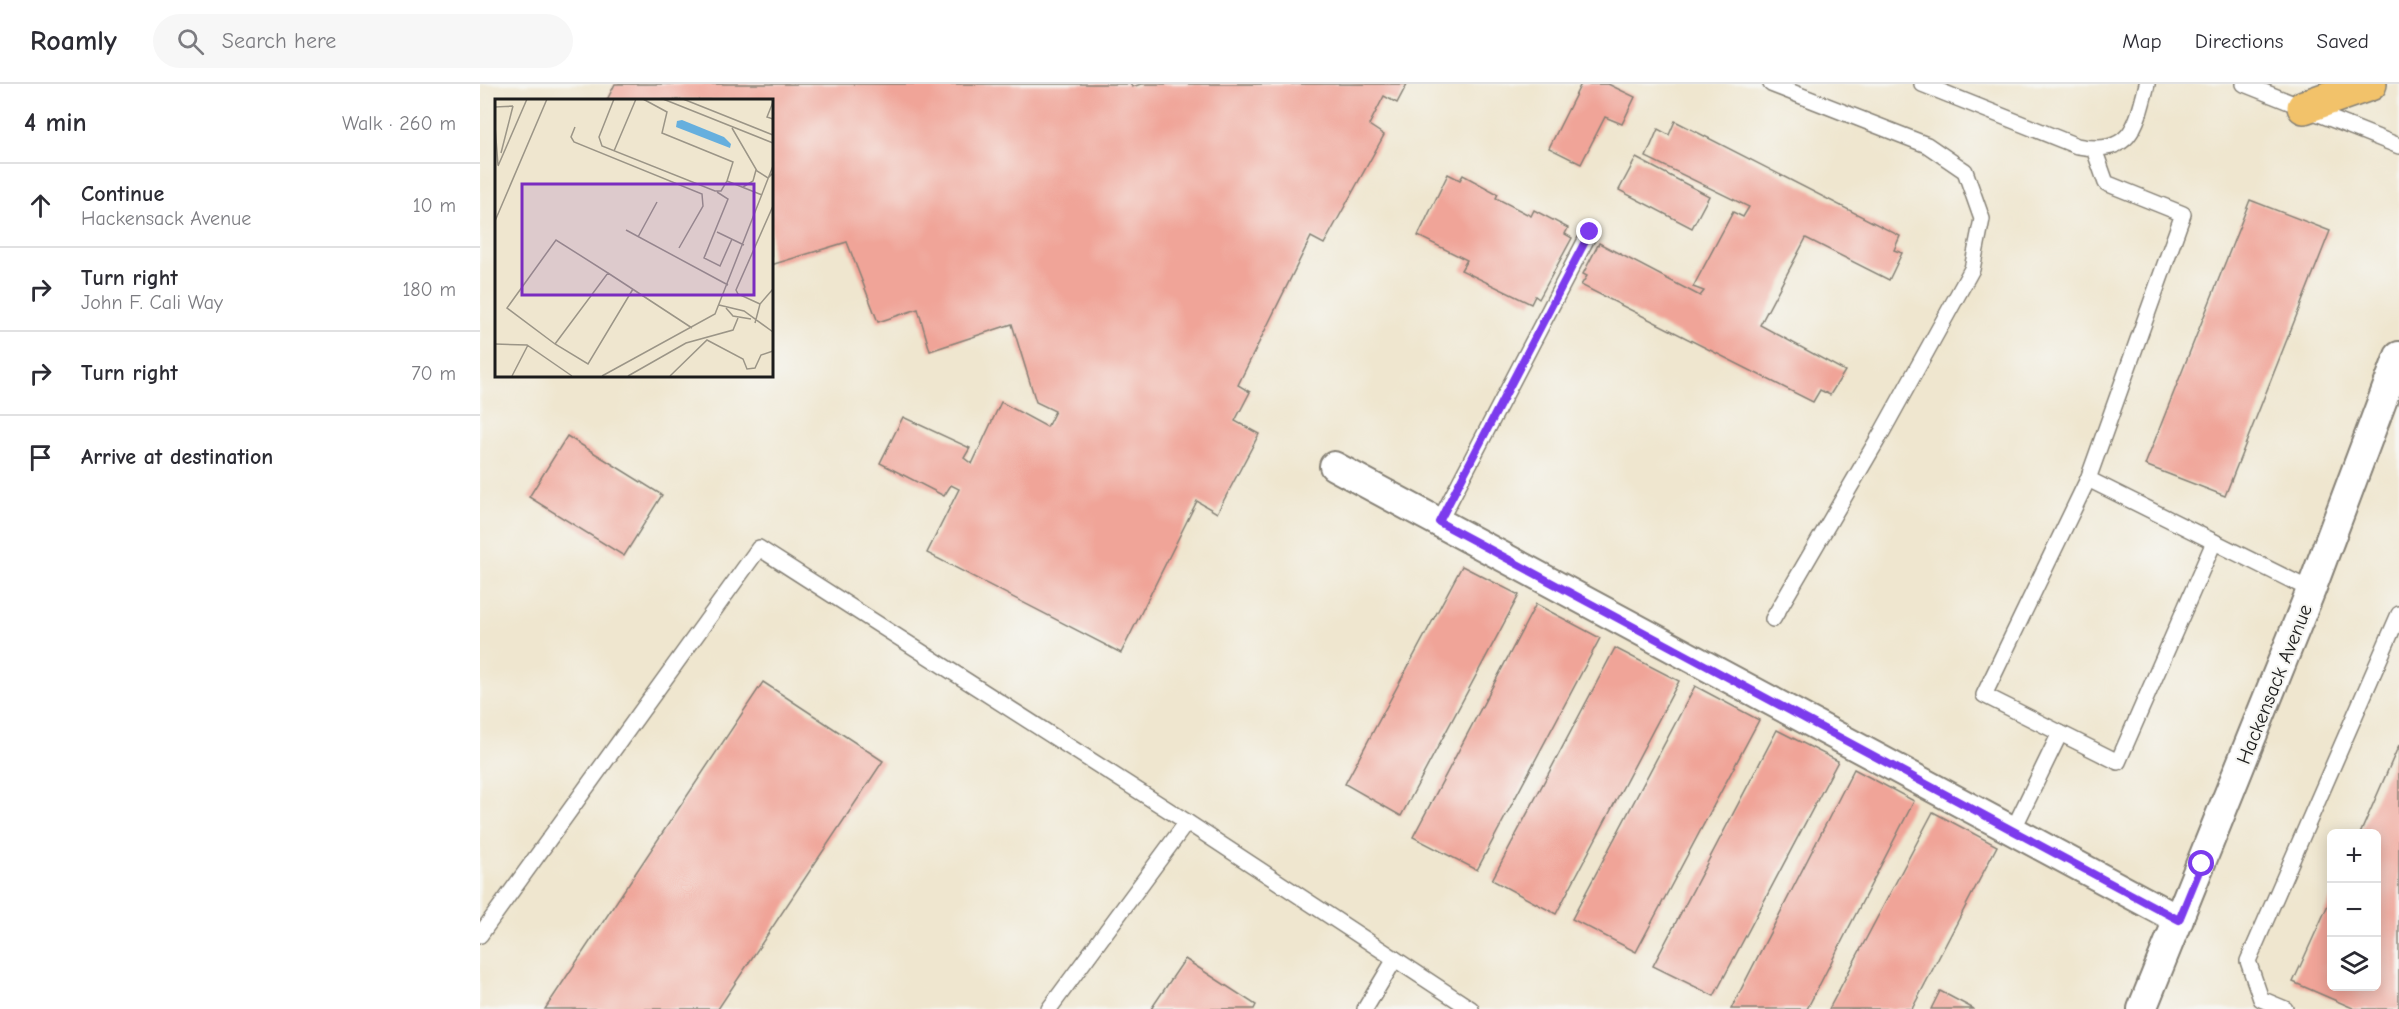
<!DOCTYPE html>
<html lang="en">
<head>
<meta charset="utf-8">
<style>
  body { margin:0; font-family:"Comic Neue",sans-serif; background:#f7f7f7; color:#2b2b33 }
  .controls { position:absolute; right:18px; bottom:18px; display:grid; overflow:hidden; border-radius:9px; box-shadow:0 3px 15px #0003 }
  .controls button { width:54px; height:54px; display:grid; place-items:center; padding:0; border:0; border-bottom:2px solid #e1e1e2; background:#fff; color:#2b2b33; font:30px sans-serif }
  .stop { position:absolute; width:18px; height:18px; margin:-14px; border:4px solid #7c3aed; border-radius:50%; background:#fff }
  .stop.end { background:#7c3aed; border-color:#fff; box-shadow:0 2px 6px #0008 }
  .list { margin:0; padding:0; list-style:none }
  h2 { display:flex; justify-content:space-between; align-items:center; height:78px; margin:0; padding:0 24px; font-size:26px }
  h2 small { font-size:20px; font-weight:400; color:#7c7c81 }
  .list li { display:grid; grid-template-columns:39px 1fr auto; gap:18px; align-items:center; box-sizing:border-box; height:84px; padding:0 24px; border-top:2px solid #e1e1e2 }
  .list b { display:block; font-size:22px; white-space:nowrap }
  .list p { margin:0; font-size:20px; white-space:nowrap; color:#7c7c81 }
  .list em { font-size:20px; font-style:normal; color:#7c7c81 }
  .icon { flex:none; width:33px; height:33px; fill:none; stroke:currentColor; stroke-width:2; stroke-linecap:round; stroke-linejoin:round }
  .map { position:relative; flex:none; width:1919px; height:925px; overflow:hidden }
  header { display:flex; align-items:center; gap:36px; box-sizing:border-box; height:84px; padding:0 30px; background:#fff; border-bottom:2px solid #e1e1e2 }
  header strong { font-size:28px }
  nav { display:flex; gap:33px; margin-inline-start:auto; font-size:21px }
  .search { width:420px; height:54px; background:#f7f7f7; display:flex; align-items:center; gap:15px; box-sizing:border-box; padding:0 21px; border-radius:33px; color:#7c7c81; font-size:22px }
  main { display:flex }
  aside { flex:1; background:#fff }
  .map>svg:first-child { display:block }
  .building { fill:#f0a498 }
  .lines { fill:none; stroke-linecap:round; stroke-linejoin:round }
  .lane-casing { stroke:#868176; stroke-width:18 }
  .street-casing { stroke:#868176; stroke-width:32 }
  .highway-casing { stroke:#868176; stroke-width:36 }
  .lane { stroke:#fff; stroke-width:15 }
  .street { stroke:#fff; stroke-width:28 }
  .highway { stroke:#f2c26a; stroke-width:33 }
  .route { stroke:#7c3aed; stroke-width:8 }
  .labels { text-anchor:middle; stroke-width:4.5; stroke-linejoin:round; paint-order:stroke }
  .street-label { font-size:20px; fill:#1c1c1c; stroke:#f6f6f2 }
  .inset-road { fill:none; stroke:#9b9587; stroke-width:1.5 }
  .view { fill:#7b2cbf; fill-opacity:0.15; stroke:#7b2cbf; stroke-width:3 }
  .inset-edge { fill:none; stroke:#1c1c1c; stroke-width:3 }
</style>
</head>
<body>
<header>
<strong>Roamly</strong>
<div class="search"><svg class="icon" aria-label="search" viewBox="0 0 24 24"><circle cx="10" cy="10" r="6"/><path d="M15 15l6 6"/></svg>Search here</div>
<nav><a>Map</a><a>Directions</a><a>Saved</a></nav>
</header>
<main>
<aside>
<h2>4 min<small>Walk · 260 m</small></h2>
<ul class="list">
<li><svg class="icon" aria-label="ahead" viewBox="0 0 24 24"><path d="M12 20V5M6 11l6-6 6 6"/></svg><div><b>Continue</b><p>Hackensack Avenue</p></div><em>10 m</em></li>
<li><svg class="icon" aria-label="right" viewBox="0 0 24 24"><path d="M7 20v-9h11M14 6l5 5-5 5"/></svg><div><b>Turn right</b><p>John F. Cali Way</p></div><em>180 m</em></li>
<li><svg class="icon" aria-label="right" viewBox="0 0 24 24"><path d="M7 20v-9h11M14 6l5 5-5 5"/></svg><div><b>Turn right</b></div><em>70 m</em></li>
<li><svg class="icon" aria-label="arrive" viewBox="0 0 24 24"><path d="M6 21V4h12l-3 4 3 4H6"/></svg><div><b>Arrive at destination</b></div></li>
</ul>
</aside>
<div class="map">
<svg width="1919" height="925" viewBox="0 0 1919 925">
  <rect width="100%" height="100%" fill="#f6f6f2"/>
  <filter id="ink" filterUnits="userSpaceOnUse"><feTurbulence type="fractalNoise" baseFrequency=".0167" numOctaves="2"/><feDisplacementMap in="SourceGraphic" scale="12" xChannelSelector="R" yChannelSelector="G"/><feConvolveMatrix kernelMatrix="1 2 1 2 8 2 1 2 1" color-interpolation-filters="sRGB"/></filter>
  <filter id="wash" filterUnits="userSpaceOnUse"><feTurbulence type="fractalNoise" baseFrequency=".008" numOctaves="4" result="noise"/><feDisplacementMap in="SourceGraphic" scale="24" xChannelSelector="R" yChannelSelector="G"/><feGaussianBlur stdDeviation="1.35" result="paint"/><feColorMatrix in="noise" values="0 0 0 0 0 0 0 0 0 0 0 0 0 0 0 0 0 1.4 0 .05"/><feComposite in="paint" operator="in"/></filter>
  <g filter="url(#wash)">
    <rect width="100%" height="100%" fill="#efe6cf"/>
    <g id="blocks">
      <g class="building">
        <path d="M135,0H651L652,3L661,0H927L917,19L904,12L889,41L904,51L844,160L831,153L758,301L770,308L755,337L779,350L737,429L717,417L641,569L447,469L479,405L471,401L464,412L400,379L423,333L490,364L484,374L492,380L521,318L567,343L575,327L556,318L532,240L450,267L438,225L398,238L367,158L291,181V16H127Z"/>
        <path d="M1101,0H1128L1155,13L1142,40L1125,33L1101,80L1069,64Z"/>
        <path d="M1195,37L1420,152L1414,166L1422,169L1409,196L1326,154L1280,241L1365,287L1350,311L1340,306L1333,318L1101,201L1107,192L1103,190L1119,159L1220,212L1224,207L1213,203L1253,128L1263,133L1269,123L1166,73L1178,45L1189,51Z"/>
        <path d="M1156,74L1229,112L1212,144L1139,106Z"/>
        <path d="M968,90L980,96L983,91L1018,110L1016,114L1051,132L1054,126L1088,144L1085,150L1092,154L1059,215L1055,212L1051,220L981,186L987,176L938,152Z"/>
        <path d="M1770,116L1850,147L1745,412L1665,381Z"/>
        <path d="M87,352L182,411L144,472L49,413Z"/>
        <path d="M982,482L1039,511L921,732L865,700Z"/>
        <path d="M1056,520L1120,554L997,786L933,753Z"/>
        <path d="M1135,564L1199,597L1076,830L1012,796Z"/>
        <path d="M283,598L403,677L238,925H65Z"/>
        <path d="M1215,602L1279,636L1156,868L1092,835Z"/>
        <path d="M1297,646L1358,677L1234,912L1173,882Z"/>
        <path d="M1919,661V922L1918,925H1875L1813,898L1852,812V902H1896V750H1880Z"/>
        <path d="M1374,685L1434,717L1327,925H1251Z"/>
        <path d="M1453,728L1517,762L1432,925H1349Z"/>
        <path d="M705,875L776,921L774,925H671Z"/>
        <path d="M1460,907L1494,925H1451Z"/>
      </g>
    </g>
  </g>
  <g filter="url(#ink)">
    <use href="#blocks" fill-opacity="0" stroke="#868176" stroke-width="1.5"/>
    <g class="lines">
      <defs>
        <g id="lane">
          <path d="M1291,0L1447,61L1485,87L1502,135L1492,185L1402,348L1293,535"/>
          <path d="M1442,0L1597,62C1650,72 1656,45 1667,0"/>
          <path d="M1764,0L1919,62"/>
          <path d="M1614,65L1626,99L1703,130L1608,395L1504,611L1638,678L1734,458"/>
          <path d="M1608,395L1831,506"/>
          <path d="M959,438L1110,148"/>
          <path d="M707,738L991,925"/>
          <path d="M1533,746L1580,649"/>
          <path d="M0,851L279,464L707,738L569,925"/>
          <path d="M885,925L915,875"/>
          <path d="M1805,925L1781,915L1768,877L1919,530"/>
        </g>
        <g id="street">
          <path d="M854,382L1699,836"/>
          <path d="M1662,925L1831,506L1919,272"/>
        </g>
        <path id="highway" d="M1824,23L1890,0"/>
      </defs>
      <use href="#lane" class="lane-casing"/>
      <use href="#street" class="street-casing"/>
      <use href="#highway" class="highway-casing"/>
      <use href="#lane" class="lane"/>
      <use href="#street" class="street"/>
      <use href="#highway" class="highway"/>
    </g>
  </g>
  <g class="lines" filter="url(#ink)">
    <path class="route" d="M1110,148L959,438L1699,836L1722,780"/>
  </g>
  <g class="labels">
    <g class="street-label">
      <text transform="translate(1794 600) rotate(-68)" y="7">Hackensack Avenue</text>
    </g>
  </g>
  <g transform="translate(15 15)">
    <rect width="278" height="278" fill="#efe6cf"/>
    <path d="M187,21L229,38L236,45L235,49L181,28L182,22Z" fill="#66afde"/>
    <path class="inset-road" d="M119,0L104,38L107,47L220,92H226L232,82L267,96M148,0L172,13L167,34L238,63L232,82M168,0L278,44M188,0L278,36M278,3L272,18L278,20M0,8L18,7M0,27L3,66M80,28L76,38L79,43L207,95L208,107L184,149M237,29L262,72L273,79L278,74M119,52L141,0M6,54L18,7M3,67L32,0M248,88L258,82L261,71M222,93L233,100L209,159L225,167L237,140M0,122L52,0M131,131L233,186M222,133L249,146M143,138L162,103M113,174L197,229M265,205L243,195L241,191L278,107M224,206L249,212L278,233M231,209L238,217L256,220M260,224L265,205L278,190M0,245L32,246L77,277M60,245L113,174L61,141L12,209L60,245L93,265L138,190M17,277L33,246M107,277L220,215L278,67M133,277L191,244L238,231L243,219M175,277L212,241L248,260L252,270L260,269L266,256L278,252"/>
    <path class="view" d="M27,85H259V196H27Z"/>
    <rect width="278" height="278" class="inset-edge"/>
  </g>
</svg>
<div class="controls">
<button>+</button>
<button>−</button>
<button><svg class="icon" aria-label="layers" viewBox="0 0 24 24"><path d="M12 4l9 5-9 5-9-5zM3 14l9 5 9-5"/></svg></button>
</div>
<div class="stop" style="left:1722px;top:780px"></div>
<div class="stop end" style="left:1110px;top:148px"></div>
</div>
</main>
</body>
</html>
